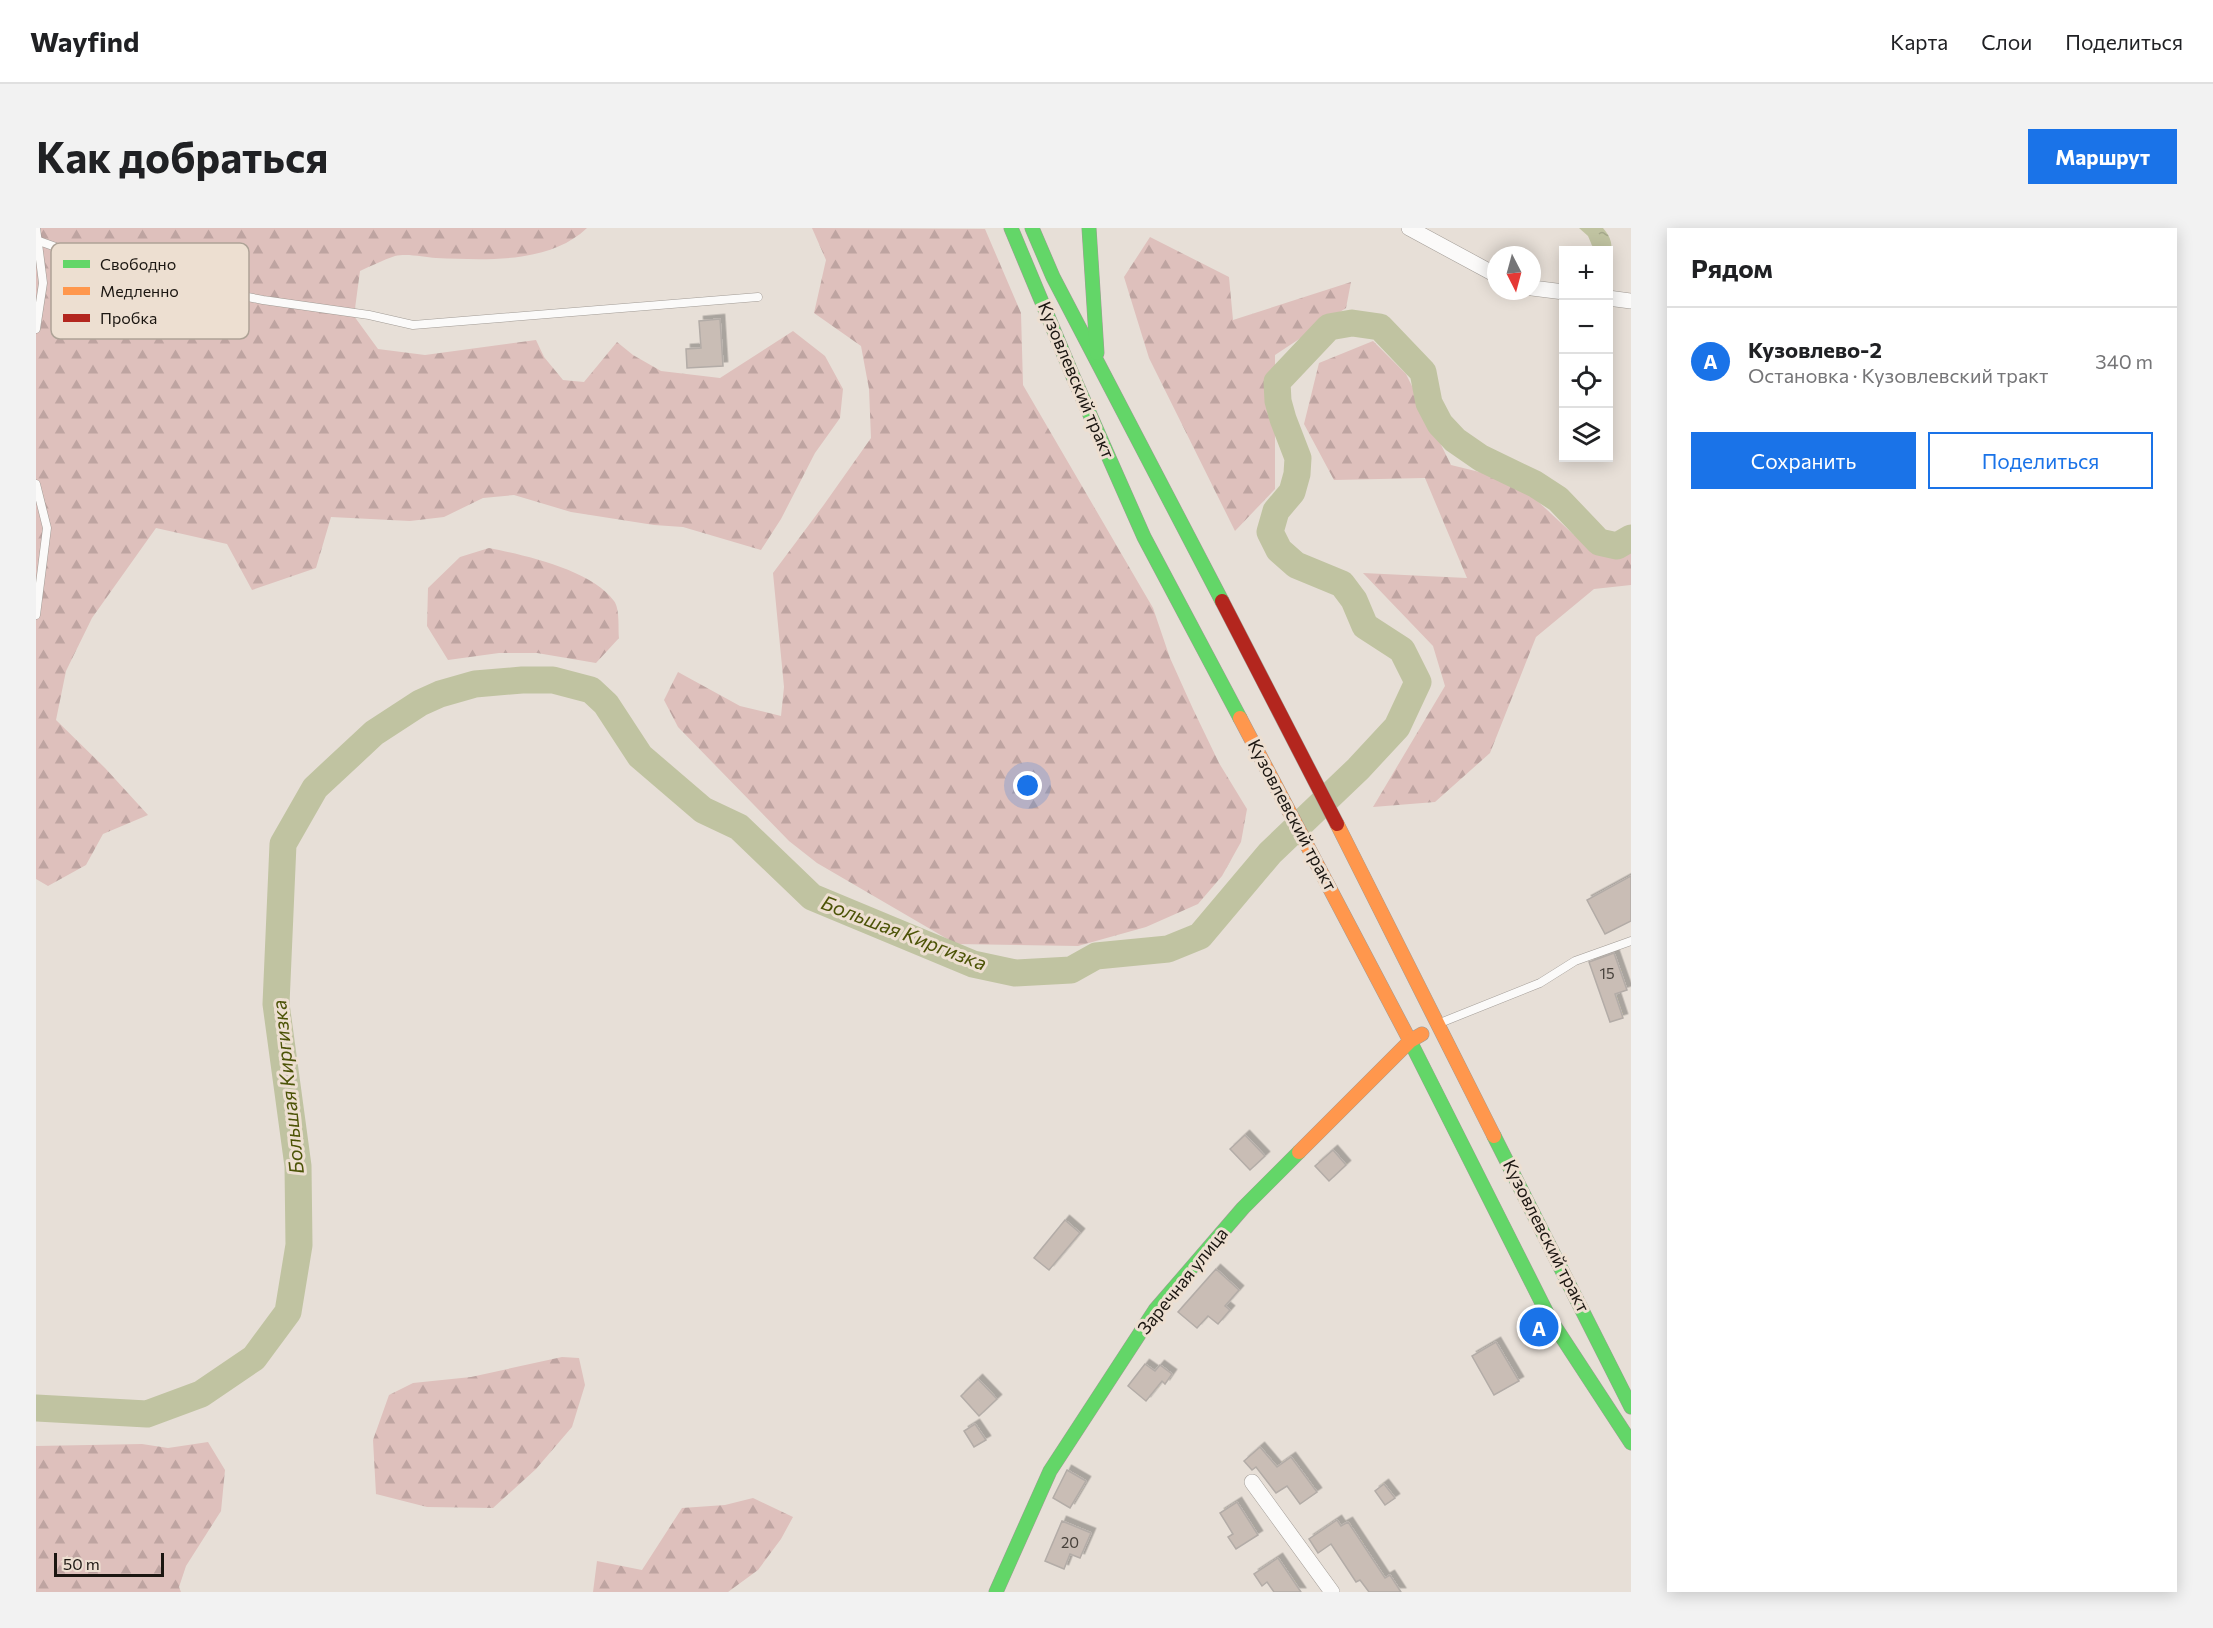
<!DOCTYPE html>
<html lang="ru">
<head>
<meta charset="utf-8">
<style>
  body { margin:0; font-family:Commissioner,sans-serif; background:#f2f2f2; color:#202124 }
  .controls { position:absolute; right:18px; top:18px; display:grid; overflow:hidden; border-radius:0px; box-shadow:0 3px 15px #0003 }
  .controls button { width:54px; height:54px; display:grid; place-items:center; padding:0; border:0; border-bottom:2px solid #e0e0e0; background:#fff; color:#202124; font:30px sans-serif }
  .compass { position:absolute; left:1451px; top:18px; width:54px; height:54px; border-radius:50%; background:#fff; box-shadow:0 3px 15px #0003; rotate:174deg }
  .scale { position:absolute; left:18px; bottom:15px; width:110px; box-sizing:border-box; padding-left:6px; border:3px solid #1b1611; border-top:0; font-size:16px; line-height:21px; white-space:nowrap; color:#1b1611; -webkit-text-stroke:4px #eddfd1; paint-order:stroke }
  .you { position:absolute; left:992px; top:558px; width:21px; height:21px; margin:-15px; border:4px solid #fff; border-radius:50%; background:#1a73e8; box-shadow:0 0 0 9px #1a73e833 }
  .badge { display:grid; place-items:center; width:39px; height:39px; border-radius:50%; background:#1a73e8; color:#fff; font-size:20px; font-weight:700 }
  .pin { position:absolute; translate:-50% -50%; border:3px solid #fff; box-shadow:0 2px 6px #0006 }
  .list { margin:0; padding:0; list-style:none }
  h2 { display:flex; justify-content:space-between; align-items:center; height:78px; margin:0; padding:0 24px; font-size:26px }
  h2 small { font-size:20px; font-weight:400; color:#757577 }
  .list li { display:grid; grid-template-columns:39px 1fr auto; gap:18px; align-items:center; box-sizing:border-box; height:108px; padding:0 24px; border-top:2px solid #e0e0e0 }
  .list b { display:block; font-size:22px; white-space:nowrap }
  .list p { margin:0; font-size:20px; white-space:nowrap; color:#757577 }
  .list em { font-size:20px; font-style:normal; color:#757577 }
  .actions { display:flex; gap:12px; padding:18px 24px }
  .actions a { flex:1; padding:14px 0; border:2px solid #1a73e8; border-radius:0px; text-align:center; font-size:21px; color:#1a73e8 }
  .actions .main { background:#1a73e8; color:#fff }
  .icon { flex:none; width:33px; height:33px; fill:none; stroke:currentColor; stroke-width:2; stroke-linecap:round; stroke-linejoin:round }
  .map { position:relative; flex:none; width:1595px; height:1364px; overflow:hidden; border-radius:0px }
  header { display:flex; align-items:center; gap:36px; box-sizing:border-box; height:84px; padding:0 30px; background:#fff; border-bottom:2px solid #e0e0e0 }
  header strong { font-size:28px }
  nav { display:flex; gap:33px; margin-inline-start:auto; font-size:21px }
  .intro { display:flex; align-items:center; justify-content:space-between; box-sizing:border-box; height:144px; padding:0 36px }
  h1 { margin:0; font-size:42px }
  .button { padding:15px 27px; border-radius:0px; background:#1a73e8; color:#fff; font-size:21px; font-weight:700 }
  main { display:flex; gap:36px; padding:0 36px }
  aside { flex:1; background:#fff; border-radius:0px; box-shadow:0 3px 15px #0003 }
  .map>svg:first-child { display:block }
  .forest { fill:url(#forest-firs) }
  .water { fill:url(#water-ripples) }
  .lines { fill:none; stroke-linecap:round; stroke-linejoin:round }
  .river { stroke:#c0c3a1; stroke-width:27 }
  .building { fill:#c9bdb5; stroke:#b3aca7; stroke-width:1.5; filter:url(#shadow) }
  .lane-casing { stroke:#a19b95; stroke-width:9 }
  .street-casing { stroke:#a19b95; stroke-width:16 }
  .fast-casing { stroke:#a19b95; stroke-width:15 }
  .slow-casing { stroke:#a19b95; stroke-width:15 }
  .jam-casing { stroke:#a19b95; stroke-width:15 }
  .lane { stroke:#fbfaf9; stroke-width:8 }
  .street { stroke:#fbfaf9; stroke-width:15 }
  .fast { stroke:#63d668; stroke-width:14 }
  .slow { stroke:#ff974d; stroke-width:14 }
  .jam { stroke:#b3261e; stroke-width:14 }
  .labels { text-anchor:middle; stroke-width:6; stroke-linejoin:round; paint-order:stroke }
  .number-label { font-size:15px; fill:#46403a }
  .street-label { font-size:18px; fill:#1b1611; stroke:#eddfd1 }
  .water-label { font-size:20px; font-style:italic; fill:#4c5306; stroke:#eddfd1 }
  .key { fill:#eddfd1; stroke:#aea397; stroke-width:1.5 }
  .key-label { font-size:16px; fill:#1b1611 }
</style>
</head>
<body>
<header>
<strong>Wayfind</strong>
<nav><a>Карта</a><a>Слои</a><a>Поделиться</a></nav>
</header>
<div class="intro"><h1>Как добраться</h1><a class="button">Маршрут</a></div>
<main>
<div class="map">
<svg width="1595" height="1364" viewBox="0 0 1595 1364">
  <defs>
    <pattern id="forest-firs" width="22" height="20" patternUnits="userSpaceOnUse" patternTransform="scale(1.5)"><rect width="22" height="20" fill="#dec0bc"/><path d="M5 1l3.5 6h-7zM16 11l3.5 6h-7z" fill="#bea4a1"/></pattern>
    <pattern id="water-ripples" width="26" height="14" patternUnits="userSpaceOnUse" patternTransform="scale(1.5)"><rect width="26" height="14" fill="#c0c3a1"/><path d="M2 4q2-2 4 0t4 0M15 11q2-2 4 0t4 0" fill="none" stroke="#a4a78a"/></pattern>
    <filter id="shadow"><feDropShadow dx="4.5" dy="-4.5" stdDeviation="0" flood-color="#0004"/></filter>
  </defs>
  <rect width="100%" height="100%" fill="#e7dfd7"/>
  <g class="forest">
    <path d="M0,0H551C513,36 450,32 400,30C388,29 371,25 359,28C347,32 335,38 324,43L318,88L342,121L389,127L500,112L508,129L527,152L548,154L581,114L597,127L625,143L684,150L757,103L789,128L807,161L804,190L779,225L745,291L725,322L647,299L618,297L535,284L478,267L447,270L408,289L374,293L295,289L280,340L216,362L191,316L120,300L56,390L30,443L20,492L69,540L112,587L67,606L50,637L12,658L0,651Z"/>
    <path d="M776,0L949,1L985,85L987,157L1117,380L1134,430L1157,481L1183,535L1211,581L1205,614L1186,648L1162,676L1110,699L1042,718L920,716L781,635L753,613L642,499L628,472L642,444L704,478L745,488L748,459L737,345L787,278L835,210L833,161L825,118L778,85L790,32Z"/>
    <path d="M1114,9L1193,49L1197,92L1315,54L1310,80L1239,127V261L1199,303L1113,130L1088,49Z"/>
    <path d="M1337,113L1370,146L1415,237L1480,253L1538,307L1595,323V357L1558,361L1500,409L1454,525L1399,574L1337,579L1409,458L1397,418L1327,345L1431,350L1389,250L1298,252L1268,196L1283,135Z"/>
    <path d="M453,320C489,327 556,342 578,373C584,381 582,400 583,410L560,435L501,425H463L412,432L391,398L392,360L424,329Z"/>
    <path d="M526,1129L543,1130L549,1157L536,1199L500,1241L457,1280L391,1279L340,1266L337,1212L353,1167L377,1155L435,1149Z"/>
    <path d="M172,1214L189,1242L185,1283L150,1338L143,1359L145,1364H0V1218L106,1216L132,1220Z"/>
    <path d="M717,1270L757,1289L745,1311L722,1342L692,1364H557L561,1333L606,1342L646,1280L689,1277Z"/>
  </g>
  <path class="water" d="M1543,0H1567C1575,9 1578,18 1573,28L1572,22H1558L1552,8Z"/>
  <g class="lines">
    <path class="river" d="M0,1180L111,1186L165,1166L218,1130L252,1084L263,1017L262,938L240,776L247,616L279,560L338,505L384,475L404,466L439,456L486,452H517L555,462L570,476L604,528L667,582L703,599L776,669L937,736L979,745L1035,742L1060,728L1132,721L1164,708L1234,625L1322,541L1361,499L1382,454L1366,422L1329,398L1318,372L1306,356L1260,337L1243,322L1234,304L1240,283L1256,264L1261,246L1262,230L1247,191L1242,173L1241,154L1293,99L1316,95L1344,99L1387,144L1393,175L1404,196L1419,212L1445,230L1499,256L1522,271L1563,314L1581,318L1595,310"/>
  </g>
  <g class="building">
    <path d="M684,91L687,138L651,140L650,121L665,120L663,93Z"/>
    <path d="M1595,648V693L1569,706L1551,672Z"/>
    <path d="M1578,725L1591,762L1579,766L1587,790L1574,794L1553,734Z"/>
    <path d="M1209,907L1229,928L1214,942L1194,921Z"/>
    <path d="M1297,922L1310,937L1293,953L1279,938Z"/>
    <path d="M1029,992L1044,1005L1013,1042L998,1030Z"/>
    <path d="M1180,1041L1203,1062L1189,1078L1194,1082L1182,1096L1172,1088L1161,1100L1142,1084Z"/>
    <path d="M1460,1114L1483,1153L1458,1167L1436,1128Z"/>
    <path d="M1109,1136L1119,1143L1124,1137L1136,1146L1129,1156L1126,1153L1110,1173L1092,1158Z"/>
    <path d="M942,1151L961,1171L943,1188L925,1168Z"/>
    <path d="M939,1196L950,1212L938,1219L928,1203Z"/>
    <path d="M1224,1219L1241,1239L1255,1229L1281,1264L1264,1276L1251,1258L1240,1265L1220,1239L1216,1242L1208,1233Z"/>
    <path d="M1031,1242L1050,1253L1034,1280L1017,1270Z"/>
    <path d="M1348,1256L1359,1270L1349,1277L1339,1263Z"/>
    <path d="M1201,1274L1222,1307L1200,1321L1192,1309L1197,1306L1184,1285Z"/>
    <path d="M1301,1292L1305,1298L1312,1294L1349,1350L1354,1347L1365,1364H1333L1324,1352L1320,1354L1295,1316L1282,1325L1273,1311Z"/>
    <path d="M1026,1293L1055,1305L1044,1330L1034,1326L1028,1341L1009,1333Z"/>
    <path d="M1242,1330L1265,1364H1238L1231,1354L1226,1358L1218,1346Z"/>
  </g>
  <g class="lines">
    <defs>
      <g id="lane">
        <path d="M3,13L98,47L227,72L333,87L377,97L722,69"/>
        <path d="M0,101L7,55L0,0"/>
        <path d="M0,256L11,300L0,387"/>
        <path d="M1404,795L1504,755L1539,733L1595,713"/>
      </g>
      <g id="street">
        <path d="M1373,0L1460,47"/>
        <path d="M1496,60L1528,64"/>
        <path d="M1572,70L1595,73"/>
        <path d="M1216,1254L1296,1364"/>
      </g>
      <g id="fast">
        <path d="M975,0L1036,146L1108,309L1204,490"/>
        <path d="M996,0L1017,49L1186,373"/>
        <path d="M1053,0L1061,125"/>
        <path d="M1373,811L1514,1091L1595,1215"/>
        <path d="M1458,908L1595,1179"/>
        <path d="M960,1364L1014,1243L1119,1082L1207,980L1263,924"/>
      </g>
      <g id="slow">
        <path d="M1204,490L1373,811"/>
        <path d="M1301,596L1458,908"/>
        <path d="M1263,924L1374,813L1386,806"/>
      </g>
      <path id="jam" d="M1186,373L1301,596"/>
    </defs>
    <use href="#lane" class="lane-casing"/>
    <use href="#street" class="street-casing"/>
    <use href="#fast" class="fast-casing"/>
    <use href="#slow" class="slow-casing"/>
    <use href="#jam" class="jam-casing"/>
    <use href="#lane" class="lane"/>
    <use href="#street" class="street"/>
    <use href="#fast" class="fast"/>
    <use href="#slow" class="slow"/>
    <use href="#jam" class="jam"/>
  </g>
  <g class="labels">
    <g class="number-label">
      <text x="1571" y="751">15</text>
      <text x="1034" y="1320">20</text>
    </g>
    <g class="street-label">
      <text transform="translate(1040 152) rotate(67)" y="6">Кузовлевский тракт</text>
      <text transform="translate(1256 587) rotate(62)" y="6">Кузовлевский тракт</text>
      <text transform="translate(1510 1008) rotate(63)" y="6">Кузовлевский тракт</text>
      <text transform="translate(1147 1053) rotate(-51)" y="6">Заречная улица</text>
    </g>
    <g class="water-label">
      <text transform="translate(868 705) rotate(21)" y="7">Большая Киргизка</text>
      <text transform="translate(252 859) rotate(-96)" y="7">Большая Киргизка</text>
    </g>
  </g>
  <rect x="15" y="15" width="198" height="96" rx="9" class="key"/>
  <rect x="27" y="32" width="27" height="8" fill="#63d668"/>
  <rect x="27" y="59" width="27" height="8" fill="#ff974d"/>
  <rect x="27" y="86" width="27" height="8" fill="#b3261e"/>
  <g class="key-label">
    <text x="64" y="42">Свободно</text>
    <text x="64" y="69">Медленно</text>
    <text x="64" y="96">Пробка</text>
  </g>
</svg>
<div class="controls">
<button>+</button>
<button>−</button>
<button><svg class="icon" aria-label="locate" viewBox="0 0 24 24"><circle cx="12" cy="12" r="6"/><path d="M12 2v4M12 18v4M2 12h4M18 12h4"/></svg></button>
<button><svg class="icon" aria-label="layers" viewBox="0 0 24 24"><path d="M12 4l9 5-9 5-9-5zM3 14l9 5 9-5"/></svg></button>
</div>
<svg class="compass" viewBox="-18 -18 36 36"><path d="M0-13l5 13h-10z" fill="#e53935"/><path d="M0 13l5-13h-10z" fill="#757577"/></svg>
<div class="scale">50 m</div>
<div class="you"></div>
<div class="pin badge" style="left:1503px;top:1099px">A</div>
</div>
<aside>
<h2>Рядом<small></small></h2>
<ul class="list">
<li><span class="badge">A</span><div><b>Кузовлево-2</b><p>Остановка · Кузовлевский тракт</p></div><em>340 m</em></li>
</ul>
<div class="actions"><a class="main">Сохранить</a><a>Поделиться</a></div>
</aside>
</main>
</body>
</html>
